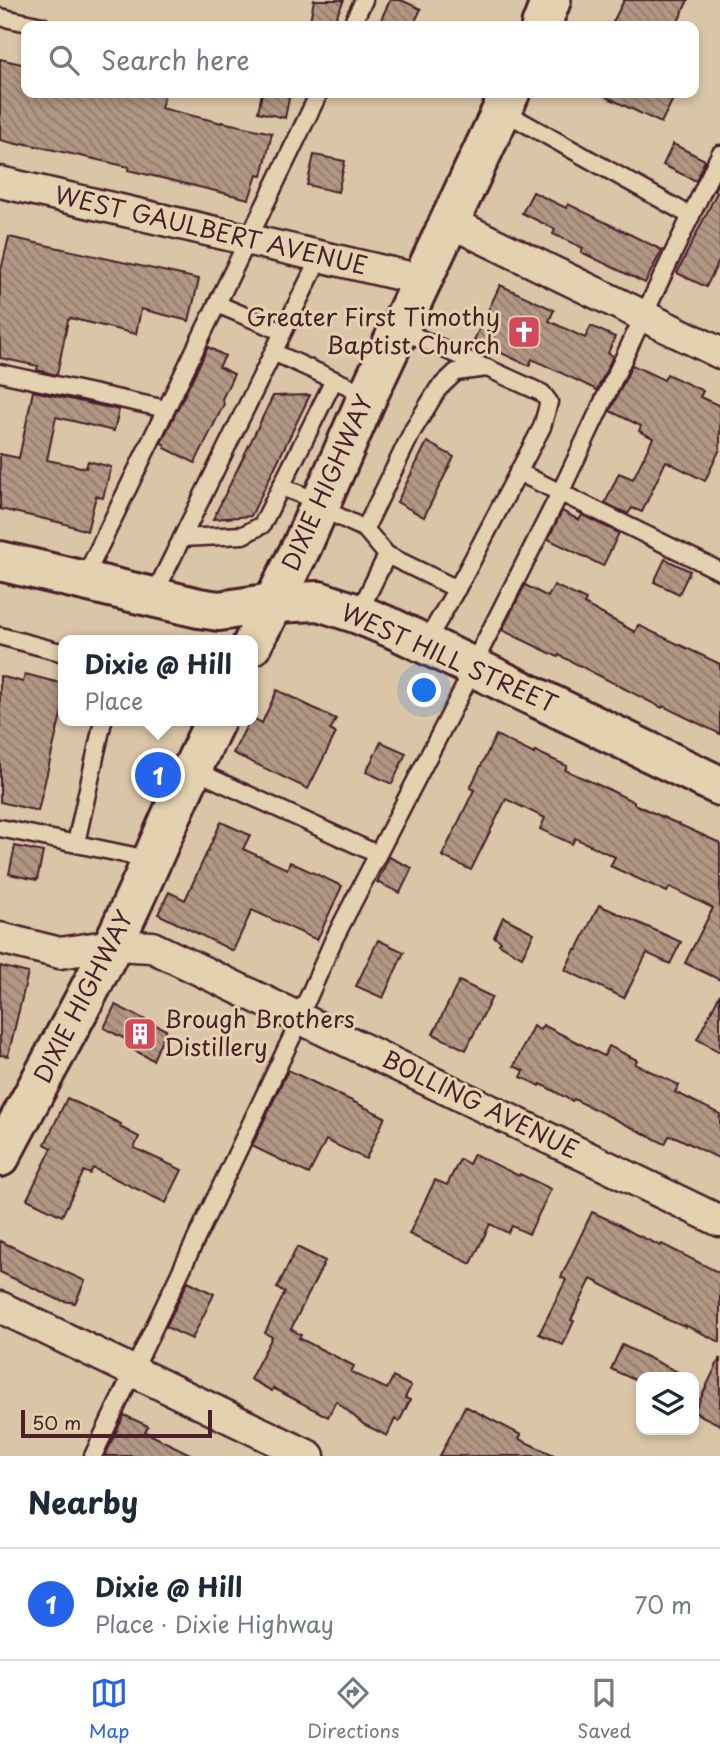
<!DOCTYPE html>
<html lang="en">
<head>
<meta charset="utf-8">
<style>
  body { margin:0; font-family:"Playpen Sans",sans-serif; background:#f6f6f7; color:#1f2937 }
  .controls { position:absolute; right:21px; bottom:21px; display:grid; overflow:hidden; border-radius:14px; box-shadow:0 4px 10px #0003 }
  .controls button { width:63px; height:63px; display:grid; place-items:center; padding:0; border:0; border-bottom:2px solid #e0e1e3; background:#fff; color:#1f2937; font:35px sans-serif }
  .scale { position:absolute; left:21px; bottom:18px; width:191px; box-sizing:border-box; padding-left:7px; border:4px solid #4a1f2b; border-top:0; font-size:19px; line-height:24px; white-space:nowrap; color:#4a1f2b; -webkit-text-stroke:5px #e3d1af; paint-order:stroke }
  .you { position:absolute; left:425px; top:691px; width:24px; height:24px; margin:-18px; border:5px solid #fff; border-radius:50%; background:#1a73e8; box-shadow:0 0 0 10px #1a73e833 }
  .badge { display:grid; place-items:center; width:46px; height:46px; border-radius:50%; background:#2563eb; color:#fff; font-size:23px; font-weight:700 }
  .pin { position:absolute; translate:-50% -50%; border:4px solid #fff; box-shadow:0 2px 7px #0006 }
  .popup { position:absolute; left:58px; top:635px; width:200px; height:91px; box-sizing:border-box; display:grid; place-content:center; border-radius:14px; background:#fff; filter:drop-shadow(0 2px 5px #0005); font-size:23px; white-space:nowrap; color:#747a83 }
  .popup b { font-size:26px; color:#1f2937 }
  .popup::after { content:''; position:absolute; left:50%; top:100%; margin-left:-14px; border:14px solid transparent; border-top-color:#fff }
  .list { margin:0; padding:0; list-style:none }
  h2 { display:flex; justify-content:space-between; align-items:center; height:91px; margin:0; padding:0 28px; font-size:30px }
  h2 small { font-size:23px; font-weight:400; color:#747a83 }
  .list li { display:grid; grid-template-columns:46px 1fr auto; gap:21px; align-items:center; box-sizing:border-box; height:112px; padding:0 28px; border-top:2px solid #e0e1e3 }
  .list b { display:block; font-size:26px; white-space:nowrap }
  .list p { margin:0; font-size:23px; white-space:nowrap; color:#747a83 }
  .list em { font-size:23px; font-style:normal; color:#747a83 }
  .icon { flex:none; width:38px; height:38px; fill:none; stroke:currentColor; stroke-width:2; stroke-linecap:round; stroke-linejoin:round }
  .map { position:relative; flex:none; width:720px; height:1456px; overflow:hidden }
  .search { position:absolute; background:#fff; box-shadow:0 4px 10px #0003; left:21px; right:21px; top:21px; height:77px; display:flex; align-items:center; gap:18px; box-sizing:border-box; padding:0 24px; border-radius:14px; color:#747a83; font-size:26px }
  .sheet { height:203px; background:#fff }
  nav { display:flex; justify-content:space-around; align-items:center; box-sizing:border-box; height:98px; border-top:2px solid #e0e1e3; background:#fff; font-size:19px; color:#747a83 }
  nav a { display:grid; justify-items:center; gap:4px }
  nav .on { color:#2563eb }
  .map>svg:first-child { display:block }
  .building { fill:url(#building-back-hatch); stroke:#4a1f2b; stroke-width:2 }
  .lines { fill:none; stroke-linecap:round; stroke-linejoin:round }
  .lane-casing { stroke:#4a1f2b; stroke-width:21 }
  .street-casing { stroke:#4a1f2b; stroke-width:35 }
  .secondary-casing { stroke:#4a1f2b; stroke-width:44 }
  .lane { stroke:#e3d1af; stroke-width:16 }
  .street { stroke:#e3d1af; stroke-width:30 }
  .secondary { stroke:#e3d1af; stroke-width:38 }
  .labels { text-anchor:middle; stroke-width:6; stroke-linejoin:round; paint-order:stroke }
  .street-label { font-size:24px; fill:#4a1f2b; stroke:#e3d1af }
  .poi-label { font-size:24px; fill:#4a1f2b; stroke:#e3d1af; text-anchor:end }
</style>
</head>
<body>
<div class="map">
<svg width="720" height="1456" viewBox="0 0 720 1456">
  <defs>
    <pattern id="building-back-hatch" width="6" height="6" patternUnits="userSpaceOnUse" patternTransform="scale(1.75)"><rect width="6" height="6" fill="#b19784"/><path d="M-1 5l2 2M0 0l6 6M5-1l2 2" fill="none" stroke="#927b6c"/></pattern>
  </defs>
  <rect width="100%" height="100%" fill="#dac6a7"/>
  <filter id="ink" filterUnits="userSpaceOnUse"><feTurbulence type="fractalNoise" baseFrequency=".0143" numOctaves="2"/><feDisplacementMap in="SourceGraphic" scale="14" xChannelSelector="R" yChannelSelector="G"/><feConvolveMatrix kernelMatrix="1 2 1 2 8 2 1 2 1" color-interpolation-filters="sRGB"/></filter>
  <g filter="url(#ink)">
    <g class="building">
      <path d="M314,0H344L332,26H309Z"/>
      <path d="M390,0H401L421,9L413,26H378Z"/>
      <path d="M624,0H688L676,26H611Z"/>
      <path d="M0,59L26,65V93H165L161,108L222,123V122L272,133L262,176L257,175L249,199L128,170L129,167L85,157L22,143L21,145L0,140Z"/>
      <path d="M262,93H290L285,118L258,112Z"/>
      <path d="M598,93H676L661,123Z"/>
      <path d="M673,144L705,160L696,181L663,165Z"/>
      <path d="M314,155L345,161L338,192L307,185Z"/>
      <path d="M720,179V259L706,287L677,273L717,192L714,190Z"/>
      <path d="M533,192L566,208L568,204L662,250L645,283L581,252L583,248L553,234L555,229L522,213Z"/>
      <path d="M9,237L199,279L189,321L141,309L136,334L70,318L69,320H68L57,375L37,370L38,366L0,358V274Z"/>
      <path d="M500,285L554,310L549,321L585,338L591,326L615,337L608,353L613,356L597,390L532,359L529,366L474,340Z"/>
      <path d="M208,347L225,356L219,367L234,374L222,399L224,404L195,463L165,448L164,444L161,443Z"/>
      <path d="M632,365L664,380L667,374L703,391L700,397L720,406V449L705,481L666,461L642,512L632,508L628,514L605,503L619,473L633,479L653,438L639,431L641,426L610,411Z"/>
      <path d="M33,391L119,410L114,431L56,417L47,460L86,468L88,461L111,467L103,498L96,496L87,531L62,523L0,509V454L19,458Z"/>
      <path d="M310,395L251,516L213,519L273,396Z"/>
      <path d="M427,442L454,457L424,517L397,502Z"/>
      <path d="M562,511L579,520L582,515L619,533L603,566L548,539Z"/>
      <path d="M665,559L690,571L679,594L654,582Z"/>
      <path d="M525,585L548,597L554,585L586,600L584,604L635,632L638,625L720,664V734L663,706L662,708L559,655L558,657L502,630Z"/>
      <path d="M25,674L64,684V702L38,811L0,802V676L23,682Z"/>
      <path d="M277,690L336,719L330,730L336,733L308,789L233,753L249,721H253V718L262,723Z"/>
      <path d="M496,735L534,754L535,751L567,766L565,770L614,792L634,802V804L720,843V980L685,963L713,908L670,887L667,892L610,866L615,857L575,838L572,844L540,829L545,818L506,799L471,870L442,856L474,790L470,788Z"/>
      <path d="M381,742L406,753L392,784L366,772Z"/>
      <path d="M221,822L250,835L243,849L287,869L290,862L342,886L317,940L252,910L233,951L158,914L169,892L185,900Z"/>
      <path d="M15,846L43,852L37,880L9,874Z"/>
      <path d="M389,857L412,868L400,893L377,882Z"/>
      <path d="M599,905L681,942L670,964L647,953L624,998L565,970L575,949L577,950Z"/>
      <path d="M503,917L534,933L522,957L499,944L501,941L494,937Z"/>
      <path d="M378,940L404,952L383,998L356,986Z"/>
      <path d="M0,966L28,973L8,1056L0,1055Z"/>
      <path d="M459,981L492,997L466,1050L433,1034Z"/>
      <path d="M720,994V1052L697,1039Z"/>
      <path d="M115,1005L166,1030L153,1060L128,1047L131,1042L104,1028Z"/>
      <path d="M543,1025L604,1056L609,1046L637,1060L635,1064L679,1085L675,1092L720,1114V1159L674,1136L673,1137L669,1136L665,1144L574,1099L572,1101L541,1084L540,1086L521,1077L524,1071L514,1066L533,1026L540,1030Z"/>
      <path d="M288,1070L385,1117L366,1159L326,1140L309,1174L252,1146Z"/>
      <path d="M67,1098L121,1124L120,1127L139,1137L134,1148L182,1170L166,1203L93,1168L90,1174L84,1171L62,1216L27,1199L52,1148L45,1144Z"/>
      <path d="M474,1154L519,1176L520,1174L551,1189L529,1234L512,1226L508,1233L490,1224L471,1264L409,1234L435,1180L447,1185L460,1159L469,1164Z"/>
      <path d="M592,1212L616,1223L635,1234L661,1246L662,1244L720,1273V1342L685,1325V1327L663,1318L664,1317L632,1300L591,1279L571,1320L574,1321L563,1345L539,1334L566,1280L561,1277Z"/>
      <path d="M0,1241L85,1281L75,1303L59,1300L0,1272Z"/>
      <path d="M297,1247L325,1261L291,1329L301,1335L299,1338L354,1366L351,1372L387,1389L393,1377L411,1386L405,1398L410,1400L399,1422L395,1419L387,1436L363,1424L336,1401L328,1417L273,1388L272,1391L250,1379L272,1337L265,1333L285,1292L277,1288Z"/>
      <path d="M188,1281L214,1294L192,1339L166,1327Z"/>
      <path d="M622,1345L688,1377H641V1383L611,1369Z"/>
      <path d="M720,1358V1425L694,1412Z"/>
      <path d="M465,1406L521,1435L519,1439L556,1456H440Z"/>
      <path d="M124,1415L148,1426L145,1432L194,1456H105Z"/>
    </g>
    <g class="lines">
      <defs>
        <g id="lane">
          <path d="M0,17L42,26"/>
          <path d="M351,26L364,0"/>
          <path d="M501,110L691,216"/>
          <path d="M217,304L283,332"/>
          <path d="M399,329L486,368"/>
          <path d="M273,352L368,395"/>
          <path d="M0,373L166,409"/>
          <path d="M518,472L720,571"/>
          <path d="M281,487L321,502"/>
          <path d="M319,507L365,529L387,555L457,589"/>
          <path d="M365,529L413,430L438,389L456,372L487,368L542,393L549,402L542,427L464,576L425,644"/>
          <path d="M182,538L243,535L262,525L334,380"/>
          <path d="M83,581L319,93"/>
          <path d="M153,597L320,257"/>
          <path d="M358,614L387,555"/>
          <path d="M0,636L64,653"/>
          <path d="M472,667L560,493L720,154"/>
          <path d="M192,769L377,854"/>
          <path d="M0,828L153,860"/>
          <path d="M76,843L103,721"/>
          <path d="M298,1016L308,998L334,939L474,668"/>
          <path d="M93,1456L301,1018"/>
        </g>
        <g id="street">
          <path d="M0,182L422,280"/>
          <path d="M450,222L720,353"/>
          <path d="M0,938L60,953L113,945L152,947L720,1221"/>
          <path d="M0,1307L309,1456"/>
        </g>
        <g id="secondary">
          <path d="M541,26L551,0"/>
          <path d="M0,561L199,608L219,611L273,603L319,601L358,614L392,628L720,786"/>
          <path d="M252,645L302,546L368,395L510,93"/>
          <path d="M0,1157C37,1086 77,1016 113,944C149,871 179,794 215,721"/>
        </g>
      </defs>
      <use href="#lane" class="lane-casing"/>
      <use href="#street" class="street-casing"/>
      <use href="#secondary" class="secondary-casing"/>
      <use href="#lane" class="lane"/>
      <use href="#street" class="street"/>
      <use href="#secondary" class="secondary"/>
    </g>
  </g>
  <defs>
    <symbol id="church-square" viewBox="-11 -11 22 22"><rect x="-9" y="-9" width="18" height="18" rx="4" fill="#d1495b" stroke="#e3d1af"/><path d="M-1.2-6h2.4v3.5h3.3v2.4h-3.3V6h-2.4V-.1h-3.3v-2.4h3.3Z" fill="#fff"/></symbol>
    <symbol id="building-square" viewBox="-11 -11 22 22"><rect x="-9" y="-9" width="18" height="18" rx="4" fill="#d1495b" stroke="#e3d1af"/><path d="M-4-6H4V6H1V3H-1V6H-4ZM-2.5-4.3h1.7v1.8h-1.7ZM.8-4.3h1.7v1.8H.8ZM-2.5-1h1.7V.8h-1.7ZM.8-1h1.7V.8H.8Z" fill="#fff"/></symbol>
  </defs>
  <g fill-rule="evenodd">
    <use href="#church-square" x="505" y="313" width="38" height="38"/>
    <use href="#building-square" x="121" y="1015" width="38" height="38"/>
  </g>
  <g class="labels">
    <g class="street-label">
      <text transform="translate(211 231) rotate(13)" y="8">WEST GAULBERT AVENUE</text>
      <text transform="translate(328 483) rotate(-66)" y="8">DIXIE HIGHWAY</text>
      <text transform="translate(449 659) rotate(24)" y="8">WEST HILL STREET</text>
      <text transform="translate(84 997) rotate(-63)" y="8">DIXIE HIGHWAY</text>
      <text transform="translate(480 1105) rotate(26)" y="8">BOLLING AVENUE</text>
    </g>
    <g class="poi-label">
      <text x="500" y="326">Greater First Timothy<tspan x="500" dy="28">Baptist Church</tspan></text>
      <text x="164" y="1028" text-anchor="start">Brough Brothers<tspan x="164" dy="28">Distillery</tspan></text>
    </g>
  </g>
</svg>
<div class="controls">
<button><svg class="icon" aria-label="layers" viewBox="0 0 24 24"><path d="M12 4l9 5-9 5-9-5zM3 14l9 5 9-5"/></svg></button>
</div>
<div class="scale">50 m</div>
<div class="you"></div>
<div class="pin badge" style="left:158px;top:775px">1</div>
<div class="popup"><b>Dixie @ Hill</b>Place</div>
<div class="search"><svg class="icon" aria-label="search" viewBox="0 0 24 24"><circle cx="10" cy="10" r="6"/><path d="M15 15l6 6"/></svg>Search here</div>
</div>
<section class="sheet">
<h2>Nearby<small></small></h2>
<ul class="list">
<li><span class="badge">1</span><div><b>Dixie @ Hill</b><p>Place · Dixie Highway</p></div><em>70 m</em></li>
</ul>
</section>
<nav>
<a class="on"><svg class="icon" aria-label="map" viewBox="0 0 24 24"><path d="M3 6l6-2 6 2 6-2v14l-6 2-6-2-6 2zM9 4v14M15 6v14"/></svg>Map</a>
<a><svg class="icon" aria-label="directions" viewBox="0 0 24 24"><path d="M12 3l9 9-9 9-9-9zM9 14v-3h6M13 9l2 2-2 2"/></svg>Directions</a>
<a><svg class="icon" aria-label="saved" viewBox="0 0 24 24"><path d="M7 4h10v16l-5-4-5 4z"/></svg>Saved</a>
</nav>
</body>
</html>
